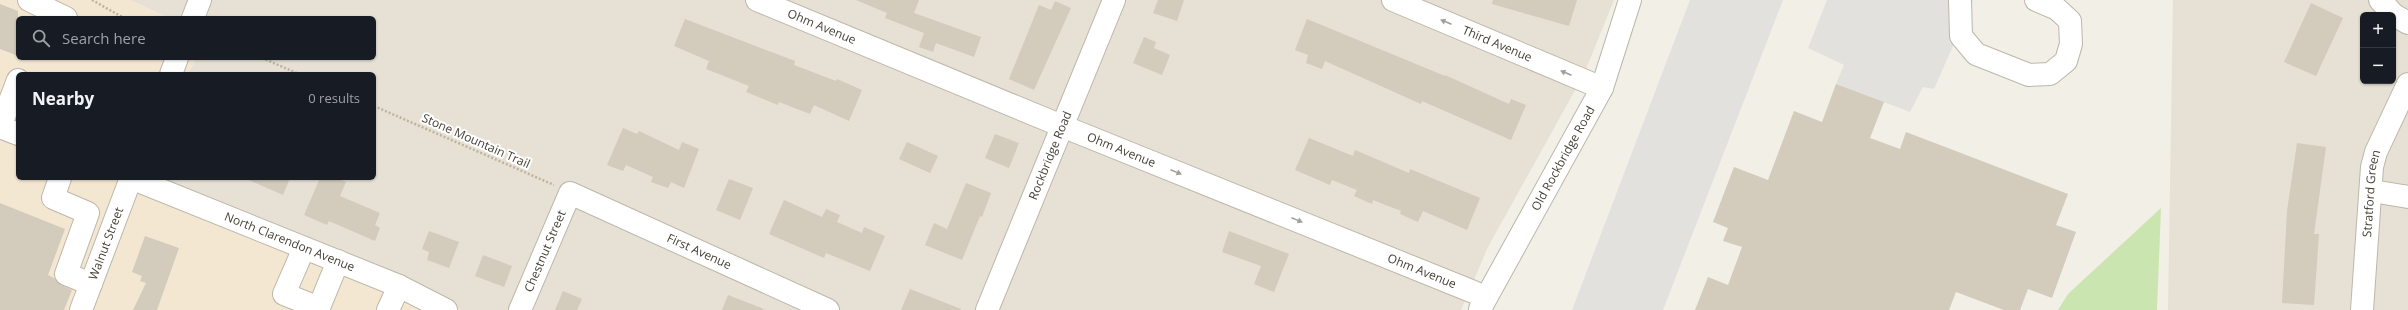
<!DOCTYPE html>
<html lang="en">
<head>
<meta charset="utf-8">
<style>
  body { margin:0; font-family:"Open Sans",sans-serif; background:#20242c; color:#f1f3f6 }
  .controls { position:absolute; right:12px; top:12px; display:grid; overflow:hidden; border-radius:6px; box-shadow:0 1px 3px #0004 }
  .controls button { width:36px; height:36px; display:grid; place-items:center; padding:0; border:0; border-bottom:1px solid #363941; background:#171b24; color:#f1f3f6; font:20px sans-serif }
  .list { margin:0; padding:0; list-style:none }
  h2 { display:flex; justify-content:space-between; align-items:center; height:52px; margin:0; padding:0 16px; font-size:17px }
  h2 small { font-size:13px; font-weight:400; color:#9ea1a6 }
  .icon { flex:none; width:22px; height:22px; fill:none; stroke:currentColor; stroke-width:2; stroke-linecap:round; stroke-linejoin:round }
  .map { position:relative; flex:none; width:2408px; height:310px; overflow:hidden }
  .search { position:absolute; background:#171b24; box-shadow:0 1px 3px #0004; left:16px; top:16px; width:360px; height:44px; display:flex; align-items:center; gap:10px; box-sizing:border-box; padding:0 14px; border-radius:6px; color:#9ea1a6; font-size:15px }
  .panel { position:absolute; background:#171b24; box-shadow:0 1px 3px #0004; left:16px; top:72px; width:360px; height:108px; border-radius:6px }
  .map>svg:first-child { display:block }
  .residential { fill:#e6e1d4; fill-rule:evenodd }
  .commercial { fill:#f4e7d2 }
  .green { fill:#cbe5b0 }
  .parking { fill:#e3e1de }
  .building { fill:#d3cbbc }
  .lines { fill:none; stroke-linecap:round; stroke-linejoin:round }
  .minor-casing { stroke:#bdb7a9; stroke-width:24 }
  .path { stroke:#beb39b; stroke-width:2.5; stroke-dasharray:2 2; stroke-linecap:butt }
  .minor { stroke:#fff; stroke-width:22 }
  .oneway { fill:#a29f9a }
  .labels { text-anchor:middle; stroke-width:4; stroke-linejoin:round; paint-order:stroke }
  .street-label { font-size:12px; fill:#453f36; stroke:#fff }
</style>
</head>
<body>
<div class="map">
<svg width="2408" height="310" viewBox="0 0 2408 310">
  <rect width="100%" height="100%" fill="#f2efe6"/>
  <g class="residential">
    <path d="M130,0H1614L1584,74L1488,247L1461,310H461L150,178H374V74H188L196,58H374V18H169Z"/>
    <path d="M2173,0H2408V310H2168ZM2363,15H2393V81H2363Z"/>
  </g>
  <path class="commercial" d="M0,0H130L169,18H18V58H196L188,74H18V178H150L461,310H0Z"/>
  <path class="green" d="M2161,208L2157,310H2058L2068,294Z"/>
  <g class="parking">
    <path d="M1690,0H1783L1663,310H1572Z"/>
    <path d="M1827,0H1973L1934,89L1923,87L1910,112L1836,84L1844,65L1808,48Z"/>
  </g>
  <g class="building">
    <path d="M856,0H919L914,13L981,37L974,57L936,43L933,52L919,47L924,33L885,18L887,13Z"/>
    <path d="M1158,0H1184L1177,21L1153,13Z"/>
    <path d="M1493,0H1577L1569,26L1492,4Z"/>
    <path d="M1055,1L1071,8L1034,90L1009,79L1039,5L1051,10Z"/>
    <path d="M2311,3L2343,18L2316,76L2284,62Z"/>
    <path d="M0,4L18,11V56L0,49Z"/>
    <path d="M685,19L795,61L794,65L836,81L837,79L862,90L849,121L814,105L810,114L779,102L778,105L746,92L749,86L706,69L709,61L674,46Z"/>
    <path d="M1307,19L1445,76V75L1509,104L1511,99L1526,105L1511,140L1422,101L1421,104L1325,61L1322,69L1306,63L1308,55L1295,50Z"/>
    <path d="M1144,37L1156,42L1154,48L1170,55L1162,75L1133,63Z"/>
    <path d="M1836,84L1884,102L1870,138L1900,149L1906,132L2068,194L2056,225L2076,232L2052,298L2028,289L2020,310H2004L1956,292L1949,310H1695L1708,277L1728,285L1742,247L1723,241L1728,228L1713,222L1734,167L1768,180L1794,111L1822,122Z"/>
    <path d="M623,128L637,134L639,131L679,150L682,142L699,149L684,188L671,182L668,188L651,182L653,177L626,165L623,171L607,165Z"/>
    <path d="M995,134L1019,143L1009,168L985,158Z"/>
    <path d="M1309,138L1353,156L1355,150L1409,173L1410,169L1480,198L1467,230L1423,211L1418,222L1400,214L1401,211L1373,200L1372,204L1354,196L1357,190L1332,180L1330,185L1295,170Z"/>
    <path d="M907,142L938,156L930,173L899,159Z"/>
    <path d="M2297,143L2326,147L2314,234H2319L2314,305L2282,303L2287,211Z"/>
    <path d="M244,178H290L283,195Z"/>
    <path d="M320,178H336L346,182L340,196L380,213L375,225L380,228L375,241L329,221L327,225L304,215Z"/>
    <path d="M729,179L753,188L740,220L716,210Z"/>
    <path d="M966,183L991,193L982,217L980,216L962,260L925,245L934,223L947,229Z"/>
    <path d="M784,200L822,217L826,209L840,215L837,222L862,233L864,227L885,236L870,271L826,253L824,258L769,234Z"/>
    <path d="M0,203L65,229L48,275L54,278L61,285L72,290L64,310H0Z"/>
    <path d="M429,231L459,242L449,268L427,260L429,252L422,249Z"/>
    <path d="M1229,231L1289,254L1274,292L1254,284L1261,266L1222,252Z"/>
    <path d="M145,236L179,248L157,310H133L146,283L140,281L142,276L132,272Z"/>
    <path d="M483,255L512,266L504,287L475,276Z"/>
    <path d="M910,289L961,309V310H901Z"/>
    <path d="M563,291L582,299L577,310H555Z"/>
    <path d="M728,295L764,309L763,310H722Z"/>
  </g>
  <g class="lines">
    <defs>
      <g id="minor">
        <path d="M29,0L66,18"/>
        <path id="s1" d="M757,0L1062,126L1486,297"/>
        <path id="s2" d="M1393,0L1602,88"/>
        <path d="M1960,0L1961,36L1976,54L2029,75L2050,74L2066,61L2071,44L2070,21L2057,9L2036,0"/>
        <path d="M2380,0L2394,15L2408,23"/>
        <path d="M193,18L200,0"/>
        <path d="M171,74L177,58"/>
        <path d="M0,127L18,80"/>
        <path d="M0,127L18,134"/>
        <path d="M60,178L53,198L88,213L66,274L91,284"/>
        <path id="s3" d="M131,178L399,286L446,310"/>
        <path d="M2372,191L2408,197"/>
        <path d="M304,248L284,294L319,308"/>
        <path id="s4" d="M1480,309L1602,88L1630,0"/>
        <path id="s5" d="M81,310L131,178"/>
        <path d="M318,310L338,261"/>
        <path d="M388,310L399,286"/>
        <path id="s6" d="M520,310L570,193L828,310"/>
        <path id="s7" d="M987,310L1114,0"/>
        <path id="s8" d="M2362,310L2372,167L2376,152L2408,84"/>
      </g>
    </defs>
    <use href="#minor" class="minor-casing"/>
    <g class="path">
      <path d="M92,0L124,18"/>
      <path d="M262,58L299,74"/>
      <path d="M374,106L554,185"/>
    </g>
    <use href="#minor" class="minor"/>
  </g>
  <defs><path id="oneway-solid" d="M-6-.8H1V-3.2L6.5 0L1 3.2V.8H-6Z"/></defs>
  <g class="oneway">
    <use href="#oneway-solid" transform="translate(1446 22) rotate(-157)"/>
    <use href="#oneway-solid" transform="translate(1566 73) rotate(-157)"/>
    <use href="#oneway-solid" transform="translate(1176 172) rotate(22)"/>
    <use href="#oneway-solid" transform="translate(1297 220) rotate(22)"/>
  </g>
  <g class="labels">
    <g class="street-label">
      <text dy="4" stroke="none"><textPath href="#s1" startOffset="70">Ohm Avenue</textPath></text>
      <text dy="4" stroke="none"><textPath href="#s2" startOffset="113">Third Avenue</textPath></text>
      <text transform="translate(476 141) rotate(24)" y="4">Stone Mountain Trail</text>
      <text dy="4" stroke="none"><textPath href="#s1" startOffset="394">Ohm Avenue</textPath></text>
      <text dy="4" stroke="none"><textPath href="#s7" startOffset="167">Rockbridge Road</textPath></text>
      <text dy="4" stroke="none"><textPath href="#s4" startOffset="172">Old Rockbridge Road</textPath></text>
      <text dy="4" stroke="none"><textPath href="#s8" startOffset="117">Stratford Green</textPath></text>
      <text dy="4" stroke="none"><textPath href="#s3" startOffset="171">North Clarendon Avenue</textPath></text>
      <text dy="4" stroke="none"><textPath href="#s5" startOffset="71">Walnut Street</textPath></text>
      <text dy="4" stroke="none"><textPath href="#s6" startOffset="64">Chestnut Street</textPath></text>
      <text dy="4" stroke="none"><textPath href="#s6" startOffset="269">First Avenue</textPath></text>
      <text dy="4" stroke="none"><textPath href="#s1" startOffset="718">Ohm Avenue</textPath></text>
    </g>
  </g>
</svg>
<div class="controls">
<button>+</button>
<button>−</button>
</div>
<div class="search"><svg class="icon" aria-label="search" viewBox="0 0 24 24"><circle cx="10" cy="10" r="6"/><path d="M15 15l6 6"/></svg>Search here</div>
<section class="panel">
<h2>Nearby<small>0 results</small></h2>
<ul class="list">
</ul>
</section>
</div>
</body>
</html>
